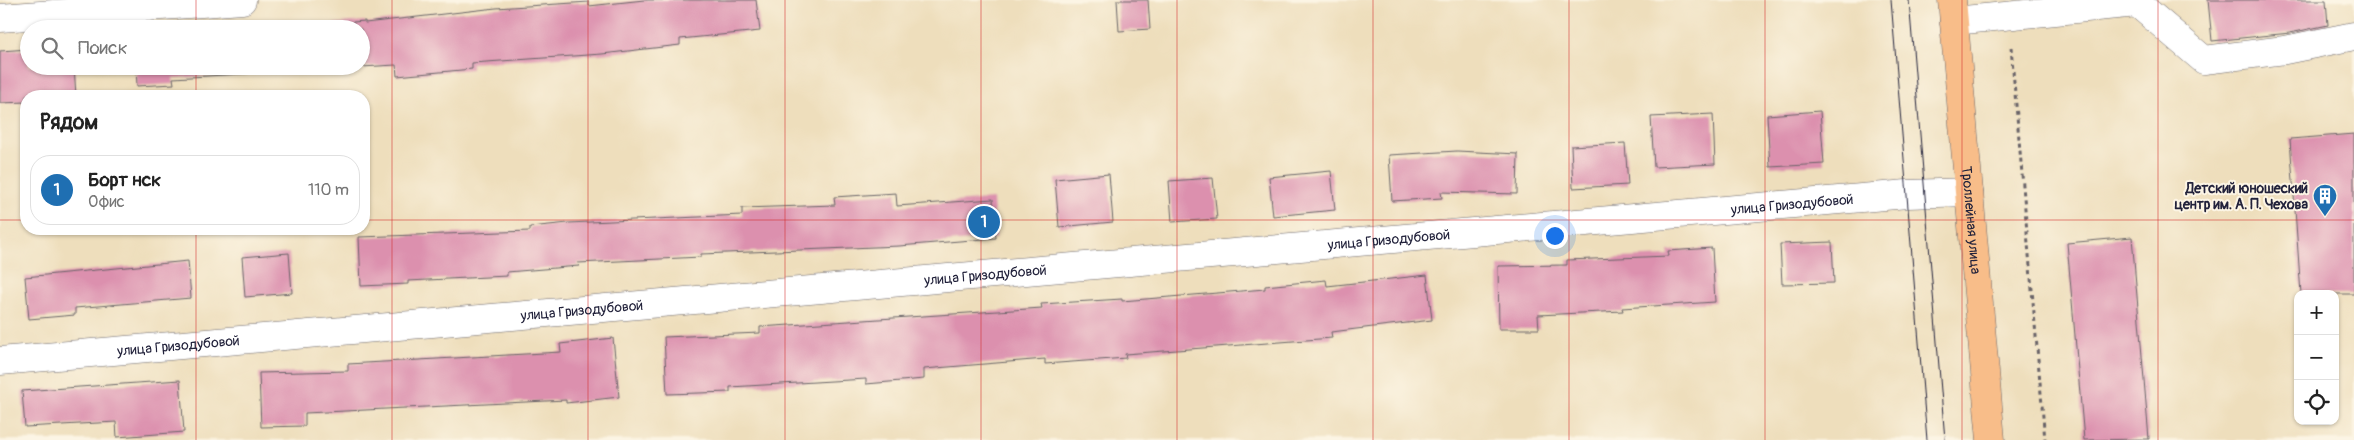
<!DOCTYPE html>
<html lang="ru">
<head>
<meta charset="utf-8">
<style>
  body { margin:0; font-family:Pangolin,sans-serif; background:#f6f6f6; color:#222 }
  .controls { position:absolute; right:15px; bottom:15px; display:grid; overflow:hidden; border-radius:10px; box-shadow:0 1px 4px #0004 }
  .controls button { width:45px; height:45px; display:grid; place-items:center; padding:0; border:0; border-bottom:1px solid #e0e0e0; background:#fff; color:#222; font:25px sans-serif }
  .you { position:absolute; left:1554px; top:235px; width:18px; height:18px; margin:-12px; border:4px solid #fff; border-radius:50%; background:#1a73e8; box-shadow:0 0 0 8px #1a73e833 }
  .badge { display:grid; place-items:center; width:32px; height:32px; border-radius:50%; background:#1f6fb2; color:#fff; font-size:16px; font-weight:700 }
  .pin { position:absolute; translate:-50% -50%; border:2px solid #fff; box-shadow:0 1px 5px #0006 }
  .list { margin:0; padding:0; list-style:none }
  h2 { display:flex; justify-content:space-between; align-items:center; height:65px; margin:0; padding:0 20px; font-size:21px }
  h2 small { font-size:16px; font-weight:400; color:#767676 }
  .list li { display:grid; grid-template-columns:32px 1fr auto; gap:15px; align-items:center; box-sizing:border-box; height:70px; margin:0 10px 10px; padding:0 10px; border:1px solid #e0e0e0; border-radius:20px }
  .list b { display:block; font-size:19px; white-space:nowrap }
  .list p { margin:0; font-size:16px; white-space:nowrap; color:#767676 }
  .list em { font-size:16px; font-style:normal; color:#767676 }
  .icon { flex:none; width:28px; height:28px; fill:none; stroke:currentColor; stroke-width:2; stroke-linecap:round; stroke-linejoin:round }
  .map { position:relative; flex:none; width:2354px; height:440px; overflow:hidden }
  .search { position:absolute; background:#fff; box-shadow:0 1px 4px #0004; left:20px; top:20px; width:350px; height:55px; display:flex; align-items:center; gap:12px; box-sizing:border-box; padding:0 18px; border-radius:28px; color:#767676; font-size:19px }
  .panel { position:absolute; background:#fff; box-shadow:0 1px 4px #0004; left:20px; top:90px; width:350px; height:145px; border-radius:20px }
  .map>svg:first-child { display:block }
  .building { fill:#dc90ae }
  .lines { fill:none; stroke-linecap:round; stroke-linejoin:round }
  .minor-casing { stroke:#696468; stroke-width:29 }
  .primary-casing { stroke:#696468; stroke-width:29 }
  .path { stroke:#696468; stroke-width:3; stroke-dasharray:4 4; stroke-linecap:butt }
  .minor { stroke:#fff; stroke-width:28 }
  .primary { stroke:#f8bd89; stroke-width:28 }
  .tram { stroke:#22223b; stroke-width:1 }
  .grid { fill:none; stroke:#d62828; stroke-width:1; stroke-opacity:0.55 }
  .labels { text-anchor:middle; stroke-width:4; stroke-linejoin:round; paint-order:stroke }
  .poi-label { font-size:14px; font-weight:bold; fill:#22223b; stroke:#fcf5e5; text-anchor:end }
  .street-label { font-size:14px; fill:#22223b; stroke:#fcf5e5 }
</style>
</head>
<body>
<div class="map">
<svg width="2354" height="440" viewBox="0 0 2354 440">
  <rect width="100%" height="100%" fill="#fcf5e5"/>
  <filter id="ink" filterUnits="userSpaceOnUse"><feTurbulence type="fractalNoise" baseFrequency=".02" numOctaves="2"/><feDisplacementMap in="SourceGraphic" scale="10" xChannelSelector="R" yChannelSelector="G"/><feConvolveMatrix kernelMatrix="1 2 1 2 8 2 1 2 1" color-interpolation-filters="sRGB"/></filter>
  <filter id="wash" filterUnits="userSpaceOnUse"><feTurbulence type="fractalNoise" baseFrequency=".0096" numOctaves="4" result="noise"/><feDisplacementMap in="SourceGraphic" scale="20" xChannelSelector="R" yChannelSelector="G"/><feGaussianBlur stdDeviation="1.12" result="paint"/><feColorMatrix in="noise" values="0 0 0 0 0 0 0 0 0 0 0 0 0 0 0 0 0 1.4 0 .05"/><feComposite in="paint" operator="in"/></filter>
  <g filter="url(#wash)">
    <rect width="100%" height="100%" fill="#eedebc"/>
    <g id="blocks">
      <g class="building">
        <path d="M644,0H756L760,31L680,39V45L602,54L472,63V69L397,76L396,65L173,78L174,84L137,86L136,66H361V29H265L365,21V23L496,8L589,2V6Z"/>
        <path d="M1117,0H1148L1150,29L1119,31Z"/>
        <path d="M2208,0H2326L2328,25L2290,33L2212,41Z"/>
        <path d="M29,49V66H74L76,96H26V102L0,103V51Z"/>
        <path d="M1820,111L1824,164L1770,167L1767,115Z"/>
        <path d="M1713,114L1715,164L1654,167L1651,117Z"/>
        <path d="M2354,134V294H2301L2290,139Z"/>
        <path d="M1625,143L1628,185L1573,188L1571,146Z"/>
        <path d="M1457,151L1518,154L1517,194L1441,192L1442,198L1392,201L1389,155Z"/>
        <path d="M1331,171L1335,210L1273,216L1269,177Z"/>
        <path d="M1109,174L1113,222L1059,227L1055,179Z"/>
        <path d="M1213,178L1217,219L1172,222L1169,181Z"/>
        <path d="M896,193L897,206L993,199L996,238L899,246L701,254V257L578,263L579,266L507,272V276L408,281V284L361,286L359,237L530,231V227L568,223L742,215V208L835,205L834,197Z"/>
        <path d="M2132,237L2149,439L2084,440L2067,243Z"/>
        <path d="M1832,242L1834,283L1782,284L1780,244Z"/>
        <path d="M1712,248L1715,302L1622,308L1623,311L1538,315L1539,329H1499L1498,266L1567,265V260L1669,256L1668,251Z"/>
        <path d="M289,253L292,293L245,297L242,257Z"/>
        <path d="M188,261L191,298L75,308V315L29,319L25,277Z"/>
        <path d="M1427,275L1432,320L1331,332L1332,338L1125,354L1126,358L1045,364V359L924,369V379L866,384V379L730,387V392L667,394L664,337L760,333V327L1042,308L1041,304L1122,299V301L1265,289V286L1326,280L1327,286Z"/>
        <path d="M613,338L619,397L566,403V400L305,413V426L261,427L259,373L348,371V364L561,352L560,344Z"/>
        <path d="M180,380L184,432L117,437L116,422L25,427L22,391Z"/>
      </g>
    </g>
  </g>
  <g filter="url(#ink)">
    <use href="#blocks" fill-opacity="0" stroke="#696468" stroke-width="1"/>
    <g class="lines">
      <defs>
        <g id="minor">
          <path d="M2137,3L2204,60L2285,50L2354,36"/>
          <path d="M0,18L242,0"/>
          <path d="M1954,21L2137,3L2139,0"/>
          <path id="s1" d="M0,361L1907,194L1969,192"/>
        </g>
        <g id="primary">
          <path id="s2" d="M1952,0L1991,440"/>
        </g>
      </defs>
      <use href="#minor" class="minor-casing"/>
      <use href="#primary" class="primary-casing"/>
      <path class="path" d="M2011,47L2045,440"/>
      <use href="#minor" class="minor"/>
      <use href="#primary" class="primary"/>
      <g class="tram">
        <path d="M1891,0L1927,440"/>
        <path d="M1909,0L1945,440"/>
      </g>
    </g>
  </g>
  <path class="grid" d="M196,0V29M392,0V440M588,0V440M785,0V440M981,0V440M1177,0V440M1373,0V440M1569,0V440M1765,0V440M1962,0V440M2158,0V440M196,66V96M0,220H26M364,220H2354M196,229V440"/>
  <defs>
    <symbol id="building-pin" viewBox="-11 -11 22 30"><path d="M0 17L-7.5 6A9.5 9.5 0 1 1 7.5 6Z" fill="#1f6fb2" stroke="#fcf5e5"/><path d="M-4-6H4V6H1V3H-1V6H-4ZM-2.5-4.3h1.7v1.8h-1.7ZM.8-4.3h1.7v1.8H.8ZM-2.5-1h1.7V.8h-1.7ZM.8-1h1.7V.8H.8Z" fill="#fff"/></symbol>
  </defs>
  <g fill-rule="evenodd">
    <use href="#building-pin" x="2311" y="182" width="28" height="38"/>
  </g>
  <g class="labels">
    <g class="poi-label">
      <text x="2308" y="193">Детский юношеский<tspan x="2308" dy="16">центр им. А. П. Чехова</tspan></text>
    </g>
    <g class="street-label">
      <text dy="5" stroke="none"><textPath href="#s1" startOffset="1799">улица Гризодубовой</textPath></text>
      <text dy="5" stroke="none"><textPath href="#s2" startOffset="221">Троллейная улица</textPath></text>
      <text dy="5" stroke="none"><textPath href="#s1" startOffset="1394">улица Гризодубовой</textPath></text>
      <text dy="5" stroke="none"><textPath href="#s1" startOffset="989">улица Гризодубовой</textPath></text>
      <text dy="5" stroke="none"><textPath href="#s1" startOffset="584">улица Гризодубовой</textPath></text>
      <text dy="5" stroke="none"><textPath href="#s1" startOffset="179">улица Гризодубовой</textPath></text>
    </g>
  </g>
</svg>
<div class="controls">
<button>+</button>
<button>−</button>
<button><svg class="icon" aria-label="locate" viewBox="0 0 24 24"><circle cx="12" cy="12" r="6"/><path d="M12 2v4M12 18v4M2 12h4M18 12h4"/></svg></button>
</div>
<div class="you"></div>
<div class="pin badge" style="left:984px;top:222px">1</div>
<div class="search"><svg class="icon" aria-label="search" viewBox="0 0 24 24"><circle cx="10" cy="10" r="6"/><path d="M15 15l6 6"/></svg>Поиск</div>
<section class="panel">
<h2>Рядом<small></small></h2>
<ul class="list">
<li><span class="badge">1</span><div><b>Борт нск</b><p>Офис</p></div><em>110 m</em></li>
</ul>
</section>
</div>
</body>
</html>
